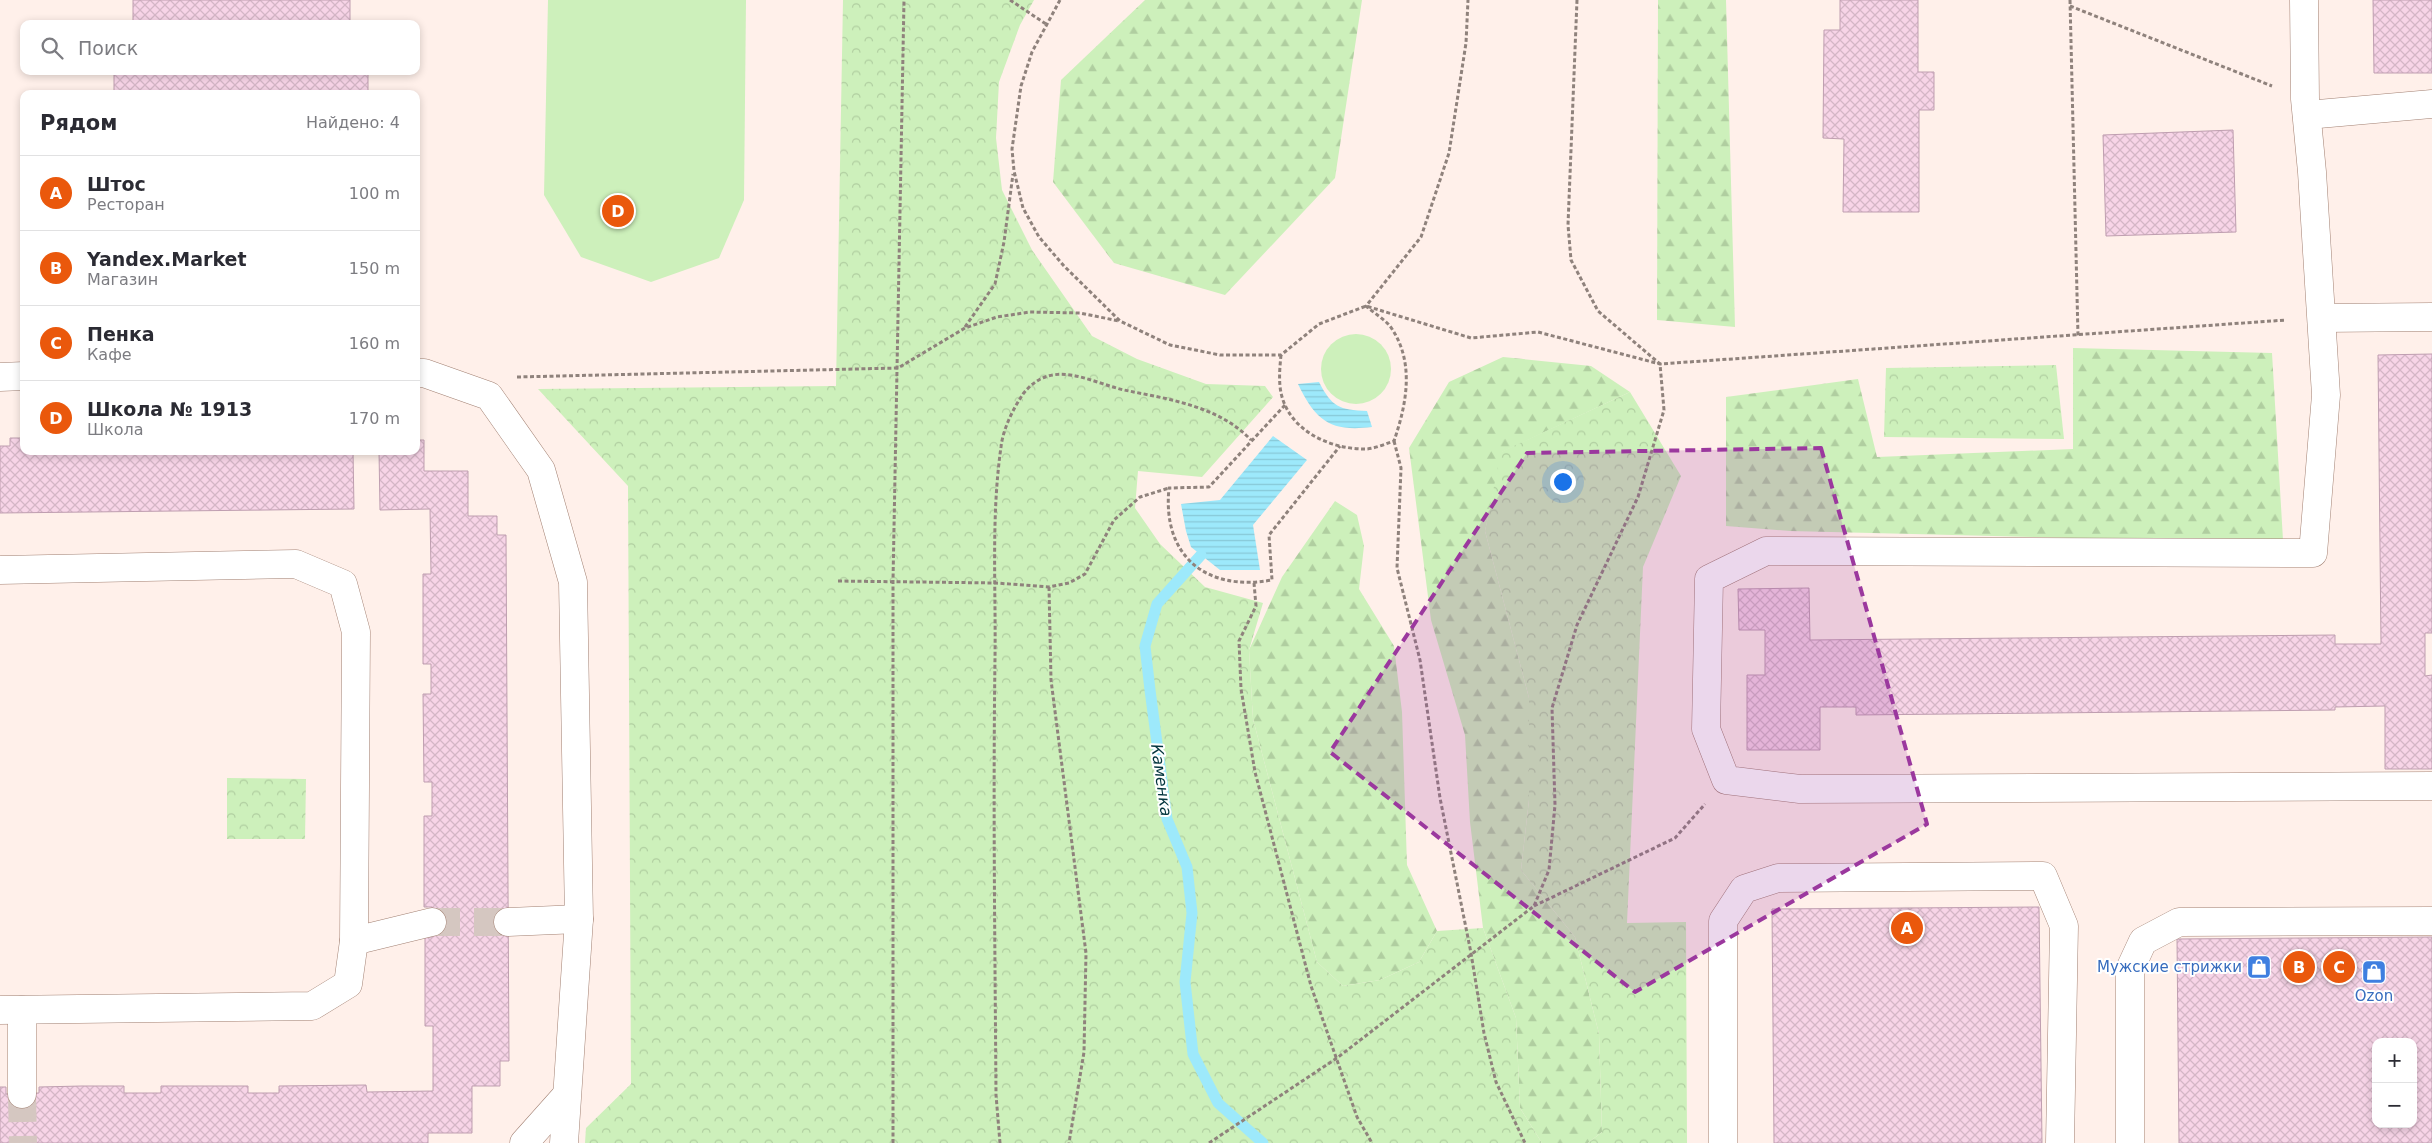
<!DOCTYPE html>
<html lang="ru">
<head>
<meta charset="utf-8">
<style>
  body { margin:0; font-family:"DejaVu Sans",sans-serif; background:#f7f7f7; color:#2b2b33 }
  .controls { position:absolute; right:15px; bottom:15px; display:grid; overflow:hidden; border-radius:10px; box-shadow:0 2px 8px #0003 }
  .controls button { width:45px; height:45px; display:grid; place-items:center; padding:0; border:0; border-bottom:1px solid #e1e1e2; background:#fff; color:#2b2b33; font:25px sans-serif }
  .you { position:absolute; left:1562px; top:481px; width:18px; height:18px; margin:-12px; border:4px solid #fff; border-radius:50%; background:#1a73e8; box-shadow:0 0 0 8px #1a73e833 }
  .badge { display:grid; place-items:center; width:32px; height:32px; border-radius:50%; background:#ea580c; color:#fff; font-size:16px; font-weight:700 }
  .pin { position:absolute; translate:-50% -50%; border:2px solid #fff; box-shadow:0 1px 5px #0006 }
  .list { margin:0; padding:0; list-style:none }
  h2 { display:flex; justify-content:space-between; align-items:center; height:65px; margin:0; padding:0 20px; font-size:21px }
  h2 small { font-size:16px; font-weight:400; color:#7c7c81 }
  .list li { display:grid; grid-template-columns:32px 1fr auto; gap:15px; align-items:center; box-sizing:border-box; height:75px; padding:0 20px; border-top:1px solid #e1e1e2 }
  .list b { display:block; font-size:19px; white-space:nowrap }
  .list p { margin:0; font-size:16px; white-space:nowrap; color:#7c7c81 }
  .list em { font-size:16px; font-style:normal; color:#7c7c81 }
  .icon { flex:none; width:28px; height:28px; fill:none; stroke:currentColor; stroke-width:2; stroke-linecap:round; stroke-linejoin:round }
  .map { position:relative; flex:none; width:2432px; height:1143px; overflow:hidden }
  .search { position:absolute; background:#fff; box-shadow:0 2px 8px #0003; left:20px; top:20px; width:400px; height:55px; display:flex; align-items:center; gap:12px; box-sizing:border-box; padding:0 18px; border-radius:10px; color:#7c7c81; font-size:19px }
  .panel { position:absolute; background:#fff; box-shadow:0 2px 8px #0003; left:20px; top:90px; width:400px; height:365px; border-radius:10px }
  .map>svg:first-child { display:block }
  .grass { fill:#cdf0bb }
  .forest { fill:url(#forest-firs) }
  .park { fill:url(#park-crowns) }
  .water { fill:url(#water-rules) }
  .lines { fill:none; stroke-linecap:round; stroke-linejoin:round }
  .stream { stroke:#9de9fb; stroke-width:11 }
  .building { fill:url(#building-cross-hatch); stroke:#bf9eb0; fill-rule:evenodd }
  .minor-tunnel { stroke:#d5c7c1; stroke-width:28; stroke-dasharray:28 14; stroke-linecap:butt }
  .minor-casing { stroke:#a28173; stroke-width:29 }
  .path { stroke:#8f827c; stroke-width:3; stroke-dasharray:4 2.5; stroke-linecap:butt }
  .minor { stroke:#fff; stroke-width:28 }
  .marked { fill:#9b389e; fill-opacity:0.2; stroke:#9b389e; stroke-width:4; stroke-dasharray:10 6; stroke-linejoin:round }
  .labels { text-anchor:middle; stroke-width:4; stroke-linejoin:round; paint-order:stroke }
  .shop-label { font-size:15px; fill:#366cbe; stroke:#fff; text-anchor:end }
  .water-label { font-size:16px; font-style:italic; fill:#03353e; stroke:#fff }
</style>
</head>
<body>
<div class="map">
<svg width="2432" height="1143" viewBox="0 0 2432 1143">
  <defs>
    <pattern id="forest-firs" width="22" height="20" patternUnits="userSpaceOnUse" patternTransform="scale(1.25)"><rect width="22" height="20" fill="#cdf0bb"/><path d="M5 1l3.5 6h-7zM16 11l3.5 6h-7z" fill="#b0cea0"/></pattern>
    <pattern id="park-crowns" width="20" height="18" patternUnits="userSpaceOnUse" patternTransform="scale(1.25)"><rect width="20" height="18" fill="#cdf0bb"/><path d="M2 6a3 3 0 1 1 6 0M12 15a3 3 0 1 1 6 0" fill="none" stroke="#b0cea0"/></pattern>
    <pattern id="water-rules" width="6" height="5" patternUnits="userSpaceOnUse" patternTransform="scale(1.25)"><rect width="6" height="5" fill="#9de9fb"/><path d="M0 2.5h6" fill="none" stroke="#88c8d7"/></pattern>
    <pattern id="building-cross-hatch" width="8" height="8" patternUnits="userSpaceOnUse" patternTransform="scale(1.25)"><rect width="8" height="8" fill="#f7d4e7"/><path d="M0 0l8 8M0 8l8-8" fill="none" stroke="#d4b6c6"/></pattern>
  </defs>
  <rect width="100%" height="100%" fill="#fff0ea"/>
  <g class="grass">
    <path d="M548,0H746L744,200L719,258L651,282L581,257L544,195Z"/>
    <circle cx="1356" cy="369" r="35"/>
  </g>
  <g class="forest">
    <path d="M1145,0H1362L1335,178L1225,295L1114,263L1053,182L1061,80Z"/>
    <path d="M1658,0H1726L1735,327L1657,320Z"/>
    <path d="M2073,348L2272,353L2283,540L2190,541L1790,531L1726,526V397L1858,379L1877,457L2073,449Z"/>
    <path d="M1503,357L1591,366L1630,392L1502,452L1485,531L1529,698V800L1521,870L1575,937L1599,1034L1602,1132L1588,1143H1542L1520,1108L1516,1018L1483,928L1470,822L1465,735L1431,620L1409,448L1449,382Z"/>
    <path d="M1335,501L1357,515L1364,546L1359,589L1394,646L1402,712L1407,865L1437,931L1419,962L1380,980L1343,986L1317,962L1253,719L1249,650L1282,577Z"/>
  </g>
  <g class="park">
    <path d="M843,0H1034L1020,25L999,82L996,138L1002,190L1032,250L1092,336L1137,359L1206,384L1265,386L1273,397L1202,477L1138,471L1135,508L1160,544L1205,587L1263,603L1249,650L1253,719L1317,962L1343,986L1380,980L1419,962L1437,931L1483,928L1516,1018L1520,1108L1542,1143H585L586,1128L631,1084L628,486L538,389L836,386Z"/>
    <path d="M2056,365L2064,439L1884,437L1886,368Z"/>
    <path d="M1630,392L1681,476L1643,567L1627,923L1686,922L1687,1143H1588L1602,1132L1599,1034L1575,937L1521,870L1529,800V698L1485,531L1501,452Z"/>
    <path d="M227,778L306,779L305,839H227Z"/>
  </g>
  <g class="water">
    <path d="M1319,382C1332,407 1339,410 1367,411L1372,427C1330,432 1316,421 1298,384Z"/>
    <path d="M1273,436L1307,460L1253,525L1260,570H1220L1191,547L1186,531L1181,504L1220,500Z"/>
  </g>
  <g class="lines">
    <path class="stream" d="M1201,555L1157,604L1145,646L1150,690L1167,819L1187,867L1192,913L1185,982L1193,1054L1218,1103L1263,1143"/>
  </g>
  <g class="building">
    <rect x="133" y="0" width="217" height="24"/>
    <path d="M1840,0H1918V72H1934V110H1919V212H1843L1844,139L1823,138L1824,30H1840Z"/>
    <path d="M2373,0H2432V73H2374Z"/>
    <rect x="114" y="71" width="254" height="23"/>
    <path d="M2233,130L2236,232L2106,236L2103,135Z"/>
    <path d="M2432,354V633H2425V676L2432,675V769H2385V706L2335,707V710L1856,715V707H1820V750H1747V675H1765V630H1739L1738,589L1809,588L1810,640L2335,635V644H2381L2378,355Z"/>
    <path d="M10,438H24V451H353L354,509L0,513V446H10Z"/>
    <path d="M416,440H424V471H468V516H497V535H506L509,1061H500V1086H472V1133H428V1143H0V1087H6V1094L39,1093V1087L82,1086H124V1093H161V1086H248V1093H279V1086L366,1085L367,1092L433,1091V1026H425V937H432V907H424V816H432V782H424L423,694H431V664H423V574H431L430,509L380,510L379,451H416Z"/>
    <path d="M2039,907L2042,1143H1774L1772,909Z"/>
    <path d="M2432,937V1143H2179L2177,939ZM2376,1042H2413V1124H2376Z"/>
  </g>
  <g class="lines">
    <g class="minor-tunnel">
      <path d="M432,922H508"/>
      <path d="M22,1094L23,1143"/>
    </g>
    <defs>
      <g id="minor">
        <path d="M2304,0L2305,99L2312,172L2326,395L2313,553L1766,551L1709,579L1706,729L1726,780L1800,789L2432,786"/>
        <path d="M2307,115L2432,104"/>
        <path d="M2322,318L2432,317"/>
        <path d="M416,373H424L489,396L541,470L573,582L579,919L564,1143"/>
        <path d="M0,377L24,376"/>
        <path d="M0,570L296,564L343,584L356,632L354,941L348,984L312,1006L0,1010"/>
        <path d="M508,922L579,919"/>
        <path d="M354,941L432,922"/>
        <path d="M22,1010V1094"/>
        <path d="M524,1143L565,1097"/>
        <path d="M1723,1143V921L1744,889L1778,878L2043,876L2064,926L2060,1143"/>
        <path d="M2130,1143V969L2143,941L2179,922L2432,921"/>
      </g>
    </defs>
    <use href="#minor" class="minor-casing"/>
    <g class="path">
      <path d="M1010,0L1046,24"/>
      <path d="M1060,0L1032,52L1021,86L1012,149L1014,171L1023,208L1039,237L1064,266L1120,321L1170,345L1220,355H1281L1319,324L1366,306L1471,338L1538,332L1660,364L2286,320"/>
      <path d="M2070,0L2078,336"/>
      <path d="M2070,6L2272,86"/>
      <path d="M965,327L995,284L1004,242L1013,174"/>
      <path d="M1281,355C1280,365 1279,376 1280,386C1284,428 1327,449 1365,449C1374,449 1385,444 1394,441C1407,403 1415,361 1390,326C1384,319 1374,313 1366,306L1421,237L1449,153L1466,43L1468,0"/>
      <path d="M517,377L898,368L965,328L997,317L1030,312L1080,313L1119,321"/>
      <path d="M1285,405L1209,487L1169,488C1162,556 1206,592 1272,580L1269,535L1340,446"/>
      <path d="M1394,441L1401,468L1397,568L1420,660L1440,798L1471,953L1484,1033L1496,1082L1525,1143"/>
      <path d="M838,581L996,583L1049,587L1069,583L1085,574L1114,520L1140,497L1169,488"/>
      <path d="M1254,583L1256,606L1239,641L1241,689L1255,772L1311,986L1357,1117L1372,1143"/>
      <path d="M1049,587L1051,680L1086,953L1084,1052L1069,1143"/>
      <path d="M1534,906L1675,838L1705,804"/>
      <path d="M893,1143V581L904,0"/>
      <path d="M1000,1143L996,1095C995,950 993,804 995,658C996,588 991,517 1001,447C1003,429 1013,409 1023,394C1052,357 1089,382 1124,390C1168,399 1219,406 1251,440"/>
      <path d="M1209,1143L1337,1058L1534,906L1549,870L1555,805L1552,708L1577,625L1638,497L1664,410L1660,364L1598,311L1571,260L1568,225L1577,0"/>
    </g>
    <use href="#minor" class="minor"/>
  </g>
  <path class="marked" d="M1821,448L1927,824L1635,992L1330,752L1527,453Z"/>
  <defs>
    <symbol id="shop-square" viewBox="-11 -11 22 22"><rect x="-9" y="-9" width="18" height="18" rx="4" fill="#3f7fe0" stroke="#fff"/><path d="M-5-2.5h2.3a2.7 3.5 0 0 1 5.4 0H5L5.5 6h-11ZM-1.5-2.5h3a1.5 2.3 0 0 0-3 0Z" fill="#fff"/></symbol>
  </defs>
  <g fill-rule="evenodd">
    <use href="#shop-square" x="2245" y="953" width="28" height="28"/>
    <use href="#shop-square" x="2360" y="958" width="28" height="28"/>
  </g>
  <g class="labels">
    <g class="shop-label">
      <text x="2242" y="972">Мужские стрижки</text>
      <text x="2374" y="1001" text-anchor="middle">Ozon</text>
    </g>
    <g class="water-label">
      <text transform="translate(1162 780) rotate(82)" y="6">Каменка</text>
    </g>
  </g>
</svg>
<div class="controls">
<button>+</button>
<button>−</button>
</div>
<div class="you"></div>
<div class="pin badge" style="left:1907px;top:928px">A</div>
<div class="pin badge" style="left:2299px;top:967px">B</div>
<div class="pin badge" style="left:2339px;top:967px">C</div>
<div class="pin badge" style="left:618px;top:211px">D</div>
<div class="search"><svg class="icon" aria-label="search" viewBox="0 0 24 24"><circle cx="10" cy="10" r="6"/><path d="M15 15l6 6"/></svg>Поиск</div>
<section class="panel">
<h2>Рядом<small>Найдено: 4</small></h2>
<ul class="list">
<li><span class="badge">A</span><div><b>Штос</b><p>Ресторан</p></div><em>100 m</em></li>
<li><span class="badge">B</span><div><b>Yandex.Market</b><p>Магазин</p></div><em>150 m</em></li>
<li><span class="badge">C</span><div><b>Пенка</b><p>Кафе</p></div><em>160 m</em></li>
<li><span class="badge">D</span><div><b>Школа № 1913</b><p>Школа</p></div><em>170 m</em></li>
</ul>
</section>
</div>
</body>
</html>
